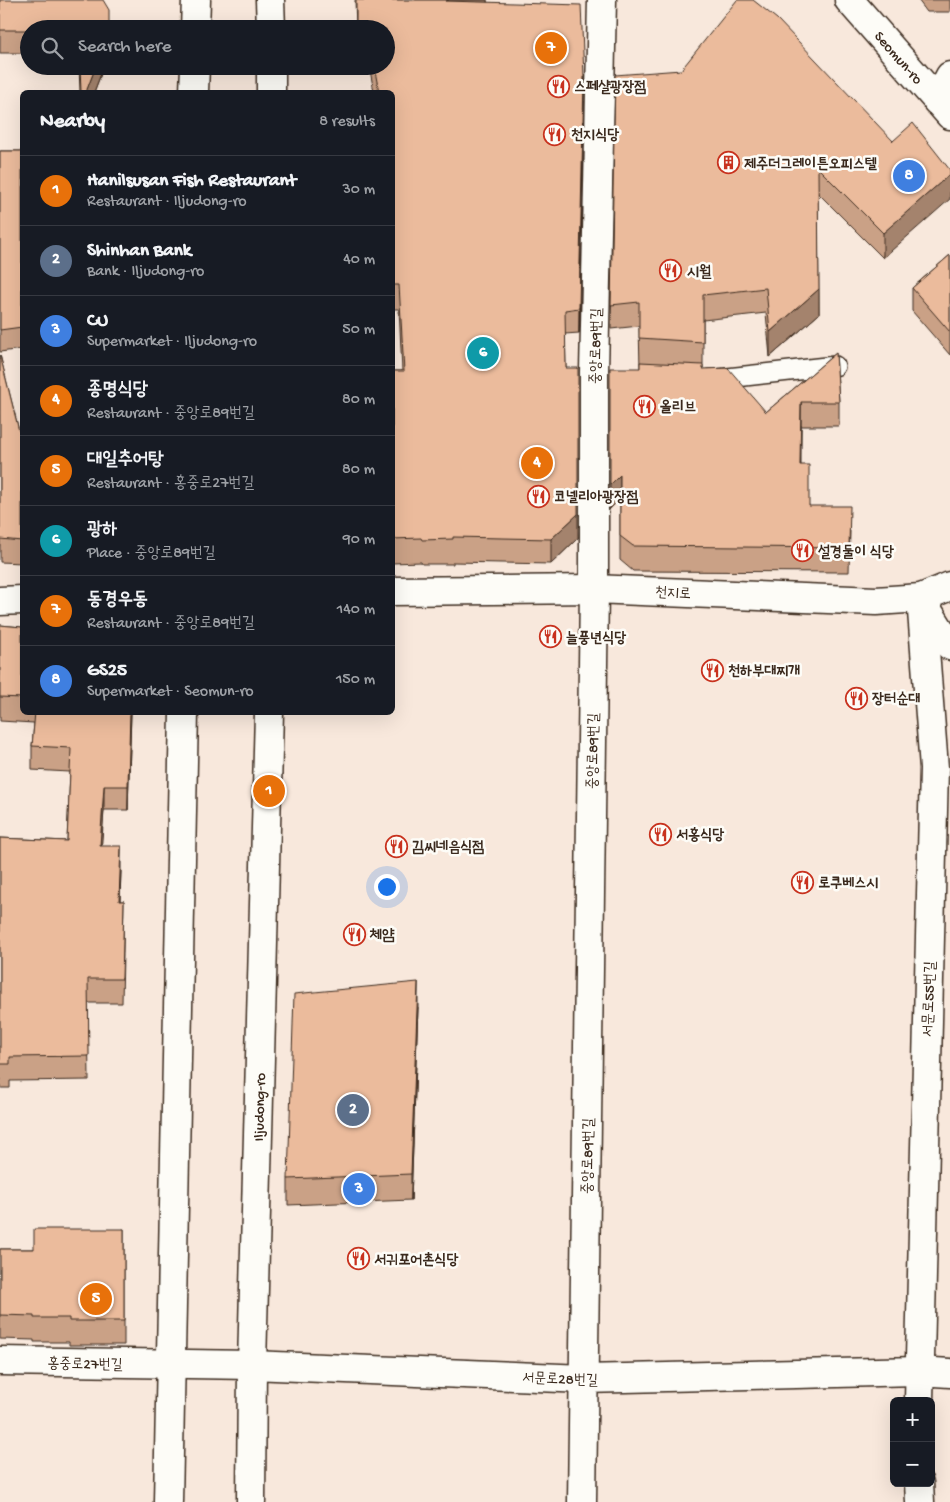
<!DOCTYPE html>
<html lang="en">
<head>
<meta charset="utf-8">
<style>
  body { margin:0; font-family:"Gochi Hand","Poor Story",sans-serif; background:#20242c; color:#f1f3f6 }
  .controls { position:absolute; right:15px; bottom:15px; display:grid; overflow:hidden; border-radius:8px; box-shadow:0 5px 20px #0002 }
  .controls button { width:45px; height:45px; display:grid; place-items:center; padding:0; border:0; border-bottom:1px solid #363941; background:#171b24; color:#f1f3f6; font:25px sans-serif }
  .you { position:absolute; left:386px; top:886px; width:18px; height:18px; margin:-12px; border:4px solid #fff; border-radius:50%; background:#1a73e8; box-shadow:0 0 0 8px #1a73e833 }
  .badge { display:grid; place-items:center; width:32px; height:32px; border-radius:50%; background:#ea580c; color:#fff; font-size:16px; font-weight:700 }
  .pin { position:absolute; translate:-50% -50%; border:2px solid #fff; box-shadow:0 1px 5px #0006 }
  .list { margin:0; padding:0; list-style:none }
  h2 { display:flex; justify-content:space-between; align-items:center; height:65px; margin:0; padding:0 20px; font-size:21px }
  h2 small { font-size:16px; font-weight:400; color:#9ea1a6 }
  .list li { display:grid; grid-template-columns:32px 1fr auto; gap:15px; align-items:center; box-sizing:border-box; height:70px; padding:0 20px; border-top:1px solid #363941 }
  .list b { display:block; font-size:19px; white-space:nowrap }
  .list p { margin:0; font-size:16px; white-space:nowrap; color:#9ea1a6 }
  .list em { font-size:16px; font-style:normal; color:#9ea1a6 }
  .icon { flex:none; width:28px; height:28px; fill:none; stroke:currentColor; stroke-width:2; stroke-linecap:round; stroke-linejoin:round }
  .map { position:relative; flex:none; width:950px; height:1502px; overflow:hidden }
  .search { position:absolute; background:#171b24; box-shadow:0 5px 20px #0002; left:20px; top:20px; width:375px; height:55px; display:flex; align-items:center; gap:12px; box-sizing:border-box; padding:0 18px; border-radius:28px; color:#9ea1a6; font-size:19px }
  .panel { position:absolute; background:#171b24; box-shadow:0 5px 20px #0002; left:20px; top:90px; width:375px; height:625px; border-radius:8px }
  .map>svg:first-child { display:block }
  .lines { fill:none; stroke-linecap:round; stroke-linejoin:round }
  .service-casing { stroke:#3b2a1e; stroke-width:22 }
  .minor-casing { stroke:#3b2a1e; stroke-width:31 }
  .tertiary-casing { stroke:#3b2a1e; stroke-width:31 }
  .secondary-casing { stroke:#3b2a1e; stroke-width:31 }
  .service { stroke:#fdfcf7; stroke-width:19 }
  .minor { stroke:#fdfcf7; stroke-width:28 }
  .tertiary { stroke:#fdfcf7; stroke-width:28 }
  .secondary { stroke:#fdfcf7; stroke-width:28 }
  .wall { fill:#caa186; stroke:#3b2a1e }
  .shaded-wall { fill:#a4836d; stroke:#3b2a1e }
  .building { fill:#ebbb9c; stroke:#3b2a1e }
  .labels { text-anchor:middle; stroke-width:5; stroke-linejoin:round; paint-order:stroke }
  .street-label { font-size:15px; fill:#3b2a1e; stroke:#fdfcf7 }
  .poi-label { font-size:15px; font-weight:bold; fill:#3b2a1e; stroke:#fdfcf7; text-anchor:start }
</style>
</head>
<body>
<div class="map">
<svg width="950" height="1502" viewBox="0 0 950 1502">
  <rect width="100%" height="100%" fill="#f8e8dc"/>
  <filter id="ink" filterUnits="userSpaceOnUse"><feTurbulence type="fractalNoise" baseFrequency=".02" numOctaves="2"/><feDisplacementMap in="SourceGraphic" scale="10" xChannelSelector="R" yChannelSelector="G"/><feConvolveMatrix kernelMatrix="1 2 1 2 8 2 1 2 1" color-interpolation-filters="sRGB"/></filter>
  <g filter="url(#ink)">
    <g class="lines">
      <defs>
        <path id="service" d="M710,379H718L835,366"/>
        <g id="minor">
          <path d="M937,101L950,76"/>
          <path d="M392,591L594,589L876,601L921,598L950,586"/>
          <path d="M924,604L950,646"/>
          <path d="M0,1361L252,1365L584,1379L918,1371L950,1373"/>
          <path d="M919,1401L934,768L921,598"/>
          <path d="M919,1483L920,1502"/>
          <path d="M582,1502L594,589V372L602,0"/>
        </g>
        <g id="tertiary">
          <path id="s1" d="M849,0L950,115"/>
          <path d="M0,601L22,600"/>
        </g>
        <g id="secondary">
          <path d="M270,0L271,29"/>
          <path d="M195,29L196,0"/>
          <path d="M271,66V92"/>
          <path d="M194,92L195,66"/>
          <path d="M168,1502L184,712"/>
          <path id="s2" d="M251,1502L252,1365L269,712"/>
        </g>
      </defs>
      <use href="#service" class="service-casing"/>
      <use href="#minor" class="minor-casing"/>
      <use href="#tertiary" class="tertiary-casing"/>
      <use href="#secondary" class="secondary-casing"/>
      <use href="#service" class="service"/>
      <use href="#minor" class="minor"/>
      <use href="#tertiary" class="tertiary"/>
      <use href="#secondary" class="secondary"/>
    </g>
    <g class="wall">
      <path d="M0,0L29,29V53H0Z"/>
      <path d="M355,0H487V2L584,101L579,333L565,334L566,368L578,538L551,564L453,562V564H422L421,562L392,563V371H402L399,309H392V92H374L370,70L357,72V66H386V29H356Z"/>
      <path d="M918,0H950V12H927Z"/>
      <path d="M79,66H104L94,92H80Z"/>
      <path d="M615,75L893,141L883,258L818,193L819,314L770,357L766,313L703,320V369L766,412L836,353L839,402V426H801V465L809,506L850,531L849,572L633,571L620,560V499L610,509L640,368L639,326L611,329Z"/>
      <path d="M0,151H22V349L0,352Z"/>
      <path d="M950,255V355L912,311V288Z"/>
      <path d="M0,355L19,431L22,430V563L0,562Z"/>
      <path d="M0,625L22,627V712H131L128,810H104L101,846L121,870L120,901H124L122,1003H88L89,1080L10,1081V1088H0V838L67,841L70,772L32,770V746L34,723L0,721Z"/>
      <path d="M418,1008L411,1200L288,1205V1179Z"/>
      <path d="M124,1229V1345H69V1342H34V1340L0,1339V1249H34Z"/>
    </g>
    <g class="shaded-wall">
      <path d="M449,0H487V10L446,1Z"/>
      <path d="M96,66H104L94,92H86Z"/>
      <path d="M584,77V101L579,333V308Z"/>
      <path d="M950,174V199L883,258V233Z"/>
      <path d="M819,289V314L770,357V332Z"/>
      <path d="M801,402V426L800,489V465Z"/>
      <path d="M620,475V499L610,509V485Z"/>
      <path d="M578,514V538L551,564V539Z"/>
      <path d="M130,712H131L128,810V786Z"/>
      <path d="M104,786V810L100,870V846Z"/>
      <path d="M121,846V870L119,925V901Z"/>
      <path d="M418,982V1008L411,1200V1174Z"/>
    </g>
    <g class="building">
      <path d="M0,0H103L109,10V28L29,29V30H0Z"/>
      <path d="M356,0H449L446,1L581,5L584,77L579,308L565,310L566,368H578V514L551,539L453,537V539L422,540L421,538L392,539V371H404L399,285H392V92H379L374,66H386V29H356Z"/>
      <path d="M737,0H753L777,19L893,141L913,123L950,170V174L883,233L818,168L819,289L770,332L766,288L703,295V342L639,338V302L611,305L615,75L681,70Z"/>
      <path d="M80,66H96L86,92H81Z"/>
      <path d="M0,151H22V327L0,330Z"/>
      <path d="M950,255V332L912,288Z"/>
      <path d="M836,353L839,402H801L800,465H809V506H850L849,548L633,546L620,536V475L610,485V368H640V362L703,365V369L728,368L766,412Z"/>
      <path d="M0,355L19,431L22,430V541L0,539Z"/>
      <path d="M0,625L22,627V698L0,697Z"/>
      <path d="M35,712H130L128,786H104L100,846H121L119,901H124L122,979H88L89,1056L10,1057V1064H0V838L67,841L71,748L32,746Z"/>
      <path d="M418,982L411,1174L288,1179L294,994Z"/>
      <path d="M34,1229H124V1321H69V1318H34V1316L0,1315V1249H34Z"/>
    </g>
  </g>
  <defs>
    <symbol id="restaurant-ring" viewBox="-11 -11 22 22"><circle r="9.5" fill="#fdfcf7" stroke="#c8321e" stroke-width="1.5"/><path d="M-5-6h1v4h1v-4h1v4h1v-4h1v5L-1.5 .5V6h-2V.5L-5-1ZM5-6V6H3V1.5H1.5Q1.5-4 5-6Z" fill="#c8321e"/></symbol>
    <symbol id="building-ring" viewBox="-11 -11 22 22"><circle r="9.5" fill="#fdfcf7" stroke="#c8321e" stroke-width="1.5"/><path d="M-4-6H4V6H1V3H-1V6H-4ZM-2.5-4.3h1.7v1.8h-1.7ZM.8-4.3h1.7v1.8H.8ZM-2.5-1h1.7V.8h-1.7ZM.8-1h1.7V.8H.8Z" fill="#c8321e"/></symbol>
  </defs>
  <g fill-rule="evenodd">
    <use href="#restaurant-ring" x="546" y="74" width="25" height="25"/>
    <use href="#restaurant-ring" x="542" y="122" width="25" height="25"/>
    <use href="#building-ring" x="716" y="150" width="25" height="25"/>
    <use href="#restaurant-ring" x="658" y="258" width="25" height="25"/>
    <use href="#restaurant-ring" x="632" y="394" width="25" height="25"/>
    <use href="#restaurant-ring" x="526" y="484" width="25" height="25"/>
    <use href="#restaurant-ring" x="790" y="538" width="25" height="25"/>
    <use href="#restaurant-ring" x="538" y="624" width="25" height="25"/>
    <use href="#restaurant-ring" x="700" y="658" width="25" height="25"/>
    <use href="#restaurant-ring" x="844" y="686" width="25" height="25"/>
    <use href="#restaurant-ring" x="648" y="822" width="25" height="25"/>
    <use href="#restaurant-ring" x="384" y="834" width="25" height="25"/>
    <use href="#restaurant-ring" x="790" y="870" width="25" height="25"/>
    <use href="#restaurant-ring" x="342" y="922" width="25" height="25"/>
    <use href="#restaurant-ring" x="346" y="1246" width="25" height="25"/>
  </g>
  <g class="labels">
    <g class="street-label">
      <text dy="5" stroke="none"><textPath href="#s1" startOffset="76">Seomun-ro</textPath></text>
      <text transform="translate(595 346) rotate(-89)" y="5">중앙로89번길</text>
      <text transform="translate(673 592) rotate(3)" y="5">천지로</text>
      <text transform="translate(592 751) rotate(-89)" y="5">중앙로89번길</text>
      <text transform="translate(928 999) rotate(-88)" y="5">서문로55번길</text>
      <text dy="5" stroke="none"><textPath href="#s2" startOffset="395">Iljudong-ro</textPath></text>
      <text transform="translate(587 1156) rotate(-89)" y="5">중앙로89번길</text>
      <text transform="translate(85 1363) rotate(1)" y="5">홍중로27번길</text>
      <text transform="translate(560 1378) rotate(2)" y="5">서문로28번길</text>
    </g>
    <g class="poi-label">
      <text x="574" y="91">스페샬광장점</text>
      <text x="571" y="139">천지식당</text>
      <text x="744" y="168">제주더그레이튼오피스텔</text>
      <text x="687" y="276">시월</text>
      <text x="660" y="411">올리브</text>
      <text x="554" y="501">코넬리아광장점</text>
      <text x="818" y="556">설경둘이 식당</text>
      <text x="566" y="642">늘풍년식당</text>
      <text x="728" y="675">천하부대찌개</text>
      <text x="872" y="703">장터순대</text>
      <text x="676" y="839">서홍식당</text>
      <text x="412" y="851">김씨네음식점</text>
      <text x="818" y="887">로쿠베스시</text>
      <text x="370" y="939">체얌</text>
      <text x="374" y="1264">서귀포어촌식당</text>
    </g>
  </g>
</svg>
<div class="controls">
<button>+</button>
<button>−</button>
</div>
<div class="you"></div>
<div class="pin badge" style="left:269px;top:791px;background:#e8710a">1</div>
<div class="pin badge" style="left:353px;top:1110px;background:#5c6f8a">2</div>
<div class="pin badge" style="left:359px;top:1189px;background:#3f7fe0">3</div>
<div class="pin badge" style="left:537px;top:463px;background:#e8710a">4</div>
<div class="pin badge" style="left:96px;top:1299px;background:#e8710a">5</div>
<div class="pin badge" style="left:483px;top:353px;background:#0f9aa8">6</div>
<div class="pin badge" style="left:551px;top:48px;background:#e8710a">7</div>
<div class="pin badge" style="left:909px;top:176px;background:#3f7fe0">8</div>
<div class="search"><svg class="icon" aria-label="search" viewBox="0 0 24 24"><circle cx="10" cy="10" r="6"/><path d="M15 15l6 6"/></svg>Search here</div>
<section class="panel">
<h2>Nearby<small>8 results</small></h2>
<ul class="list">
<li><span class="badge" style="background:#e8710a">1</span><div><b>Hanilsusan Fish Restaurant</b><p>Restaurant · Iljudong-ro</p></div><em>30 m</em></li>
<li><span class="badge" style="background:#5c6f8a">2</span><div><b>Shinhan Bank</b><p>Bank · Iljudong-ro</p></div><em>40 m</em></li>
<li><span class="badge" style="background:#3f7fe0">3</span><div><b>CU</b><p>Supermarket · Iljudong-ro</p></div><em>50 m</em></li>
<li><span class="badge" style="background:#e8710a">4</span><div><b>종명식당</b><p>Restaurant · 중앙로89번길</p></div><em>80 m</em></li>
<li><span class="badge" style="background:#e8710a">5</span><div><b>대일추어탕</b><p>Restaurant · 홍중로27번길</p></div><em>80 m</em></li>
<li><span class="badge" style="background:#0f9aa8">6</span><div><b>광하</b><p>Place · 중앙로89번길</p></div><em>90 m</em></li>
<li><span class="badge" style="background:#e8710a">7</span><div><b>동경우동</b><p>Restaurant · 중앙로89번길</p></div><em>140 m</em></li>
<li><span class="badge" style="background:#3f7fe0">8</span><div><b>GS25</b><p>Supermarket · Seomun-ro</p></div><em>150 m</em></li>
</ul>
</section>
</div>
</body>
</html>
